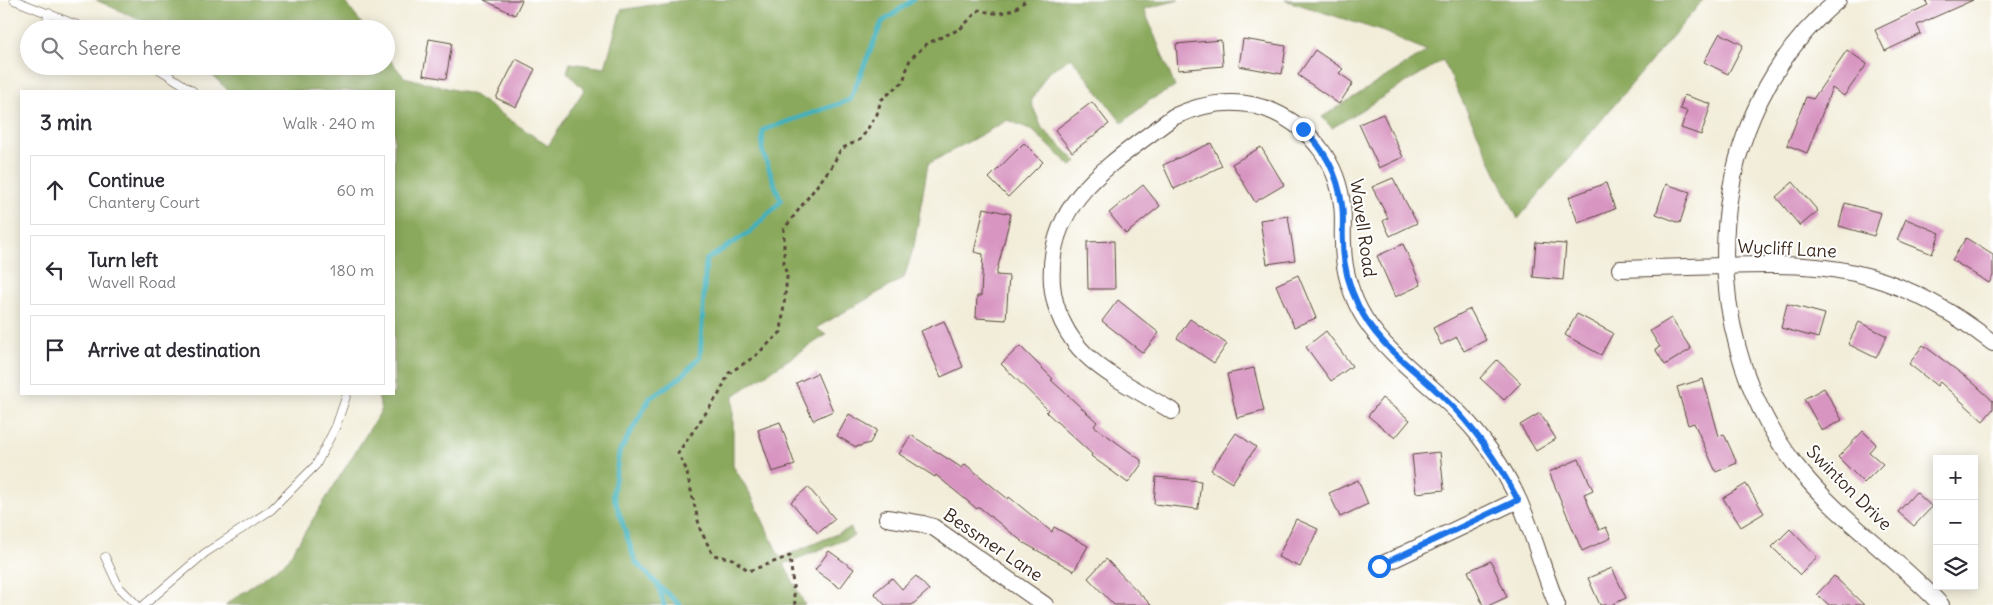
<!DOCTYPE html>
<html lang="en">
<head>
<meta charset="utf-8">
<style>
  body { margin:0; font-family:Delius,sans-serif; background:#f7f7f7; color:#2b2b33 }
  .controls { position:absolute; right:15px; bottom:15px; display:grid; overflow:hidden; border-radius:0px; box-shadow:0 2px 12px #0003 }
  .controls button { width:45px; height:45px; display:grid; place-items:center; padding:0; border:0; border-bottom:1px solid #e1e1e2; background:#fff; color:#2b2b33; font:25px sans-serif }
  .stop { position:absolute; width:15px; height:15px; margin:-11px; border:4px solid #1a73e8; border-radius:50%; background:#fff }
  .stop.end { background:#1a73e8; border-color:#fff; box-shadow:0 1px 5px #0008 }
  .list { margin:0; padding:0; list-style:none }
  h2 { display:flex; justify-content:space-between; align-items:center; height:65px; margin:0; padding:0 20px; font-size:21px }
  h2 small { font-size:16px; font-weight:400; color:#7c7c81 }
  .list li { display:grid; grid-template-columns:32px 1fr auto; gap:15px; align-items:center; box-sizing:border-box; height:70px; margin:0 10px 10px; padding:0 10px; border:1px solid #e1e1e2; border-radius:0px }
  .list b { display:block; font-size:19px; white-space:nowrap }
  .list p { margin:0; font-size:16px; white-space:nowrap; color:#7c7c81 }
  .list em { font-size:16px; font-style:normal; color:#7c7c81 }
  .icon { flex:none; width:28px; height:28px; fill:none; stroke:currentColor; stroke-width:2; stroke-linecap:round; stroke-linejoin:round }
  .map { position:relative; flex:none; width:1993px; height:605px; overflow:hidden }
  .search { position:absolute; background:#fff; box-shadow:0 2px 12px #0003; left:20px; top:20px; width:375px; height:55px; display:flex; align-items:center; gap:12px; box-sizing:border-box; padding:0 18px; border-radius:28px; color:#7c7c81; font-size:19px }
  .panel { position:absolute; background:#fff; box-shadow:0 2px 12px #0003; left:20px; top:90px; width:375px; height:305px; border-radius:0px }
  .map>svg:first-child { display:block }
  .forest { fill:#8aa95c; stroke:#626a3d }
  .lines { fill:none; stroke-linecap:round; stroke-linejoin:round }
  .stream { stroke:#41b0bc; stroke-width:5 }
  .building { fill:#d895c1 }
  .service-casing { stroke:#56473a; stroke-width:9 }
  .minor-casing { stroke:#56473a; stroke-width:18 }
  .path { stroke:#56473a; stroke-width:3; stroke-dasharray:4 4; stroke-linecap:butt }
  .service { stroke:#fff; stroke-width:8 }
  .minor { stroke:#fff; stroke-width:16 }
  .route { stroke:#1a73e8; stroke-width:6 }
  .labels { text-anchor:middle; stroke-width:4; stroke-linejoin:round; paint-order:stroke }
  .street-label { font-size:18px; fill:#3b2a1e; stroke:#fff }
</style>
</head>
<body>
<div class="map">
<svg width="1993" height="605" viewBox="0 0 1993 605">
  <rect width="100%" height="100%" fill="#fff"/>
  <filter id="ink" filterUnits="userSpaceOnUse"><feTurbulence type="fractalNoise" baseFrequency=".02" numOctaves="2"/><feDisplacementMap in="SourceGraphic" scale="10" xChannelSelector="R" yChannelSelector="G"/><feConvolveMatrix kernelMatrix="1 2 1 2 8 2 1 2 1" color-interpolation-filters="sRGB"/></filter>
  <filter id="wash" filterUnits="userSpaceOnUse"><feTurbulence type="fractalNoise" baseFrequency=".0096" numOctaves="4" result="noise"/><feDisplacementMap in="SourceGraphic" scale="20" xChannelSelector="R" yChannelSelector="G"/><feGaussianBlur stdDeviation="1.12" result="paint"/><feColorMatrix in="noise" values="0 0 0 0 0 0 0 0 0 0 0 0 0 0 0 0 0 1.4 0 .05"/><feComposite in="paint" operator="in"/></filter>
  <g filter="url(#wash)">
    <rect width="100%" height="100%" fill="#f2edd9"/>
    <g class="forest">
      <path d="M96,0H343L366,29H160Z"/>
      <path d="M683,0H1179L1144,9L1175,87L1150,100L1122,123L1071,57L1047,74L1031,102L1042,128L1077,162L1071,166L1032,130L1008,120L928,164L914,246L904,278L816,328L826,335L733,396V466L751,495L780,558L851,528L854,536L784,564L805,605H225L286,562L381,411L378,394H394V91H229L202,66H386V55L404,77L474,95L548,146L584,90L567,72L570,63L605,68L621,10Z"/>
      <path d="M1285,0H1703L1518,219L1443,60L1332,128L1322,117L1427,51L1384,32Z"/>
    </g>
    <g class="lines">
      <g class="stream">
        <path d="M658,585L680,605"/>
        <path d="M664,605L658,585L635,561L613,494L619,453L650,398L681,377L700,357L706,260L750,232L781,201L762,150L763,130L850,100L882,22L913,0"/>
      </g>
    </g>
    <g id="blocks">
      <g class="building">
        <path d="M484,0H522L515,15Z"/>
        <path d="M1925,0H1973L1917,25L1921,34L1885,51L1875,30L1928,5Z"/>
        <path d="M1720,33L1743,45L1728,74L1704,62Z"/>
        <path d="M429,39L452,43L446,79L423,75Z"/>
        <path d="M1243,39L1286,46L1282,74L1239,66Z"/>
        <path d="M1221,40L1223,66L1178,70L1176,44Z"/>
        <path d="M1315,50L1343,69L1339,73L1353,83L1339,104L1298,75Z"/>
        <path d="M1847,50L1867,64L1844,96L1832,88L1807,153L1787,145L1806,97L1813,99Z"/>
        <path d="M516,59L535,69L516,107L496,98Z"/>
        <path d="M1684,95L1711,104L1701,135L1681,128L1687,111L1680,109Z"/>
        <path d="M1092,102L1109,124L1072,152L1055,130Z"/>
        <path d="M1383,114L1403,157L1379,168L1359,124Z"/>
        <path d="M1024,143L1043,162L1008,197L989,178Z"/>
        <path d="M1211,143L1222,166L1174,189L1163,165Z"/>
        <path d="M1261,147L1284,185L1255,202L1232,164Z"/>
        <path d="M1393,178L1417,223L1390,236L1383,221L1388,218L1372,187Z"/>
        <path d="M1793,182L1818,211L1800,226L1776,197Z"/>
        <path d="M1606,183L1615,209L1578,223L1569,197Z"/>
        <path d="M1666,184L1690,192L1680,223L1656,214Z"/>
        <path d="M1143,185L1160,206L1126,234L1109,213Z"/>
        <path d="M1845,203L1881,213L1874,236L1839,226Z"/>
        <path d="M984,208L1011,214L996,275L1009,276L1006,320L976,318L977,296H981L983,254L974,252Z"/>
        <path d="M1288,216L1295,260L1267,264L1260,220Z"/>
        <path d="M1906,219L1940,233L1932,254L1897,240Z"/>
        <path d="M1966,238L1993,255V276L1989,283L1952,260Z"/>
        <path d="M1114,241L1115,289H1088L1087,242Z"/>
        <path d="M1536,242L1566,244L1563,280L1533,277Z"/>
        <path d="M1403,244L1421,285L1395,297L1377,256Z"/>
        <path d="M1298,275L1316,318L1294,327L1276,285Z"/>
        <path d="M1118,300L1159,333L1143,353L1102,321Z"/>
        <path d="M1787,304L1825,314L1818,338L1781,328Z"/>
        <path d="M1470,309L1486,340L1464,351L1457,337L1441,345L1433,328Z"/>
        <path d="M1577,314L1613,333L1601,355L1565,335Z"/>
        <path d="M1671,318L1691,349L1665,365L1655,349L1660,347L1650,331Z"/>
        <path d="M1190,319L1227,344L1214,363L1177,338Z"/>
        <path d="M944,321L963,367L941,377L921,331Z"/>
        <path d="M1859,322L1887,336L1876,358L1848,344Z"/>
        <path d="M1326,331L1352,366L1331,381L1306,347Z"/>
        <path d="M1923,345L1970,380L1993,401V409L1983,421L1940,382L1937,386L1909,364Z"/>
        <path d="M1020,346L1053,379L1051,380L1097,422L1094,426L1141,460V465L1128,483L1091,456L1092,454L1046,412L1048,410L1001,364Z"/>
        <path d="M1497,360L1521,383L1504,400L1480,378Z"/>
        <path d="M1254,368L1264,411L1237,418L1227,374Z"/>
        <path d="M817,373L833,411L813,420L796,383Z"/>
        <path d="M1703,379L1719,436L1724,434L1737,463L1716,472L1694,423L1688,425L1677,387Z"/>
        <path d="M1824,388L1842,420L1822,431L1804,399Z"/>
        <path d="M1382,398L1410,420L1395,438L1368,416Z"/>
        <path d="M1540,413L1556,439L1536,451L1520,425Z"/>
        <path d="M849,414L877,430L870,443L856,447L837,436Z"/>
        <path d="M780,422L795,465L772,472L758,430Z"/>
        <path d="M1863,431L1876,444L1869,452L1883,464L1864,483L1838,457Z"/>
        <path d="M1236,433L1256,447L1232,483L1211,470Z"/>
        <path d="M911,435L962,468L965,464L1008,499L1009,497L1052,532L1054,527L1088,546L1074,571L1024,543L979,507L977,509L936,475L935,477L899,454Z"/>
        <path d="M1440,452L1444,490L1416,493L1412,455Z"/>
        <path d="M1579,459L1593,490L1584,494L1599,530L1606,527L1611,538L1582,551L1549,472Z"/>
        <path d="M1156,477L1201,481L1198,509L1154,504Z"/>
        <path d="M1358,480L1368,504L1340,517L1329,493Z"/>
        <path d="M1746,484L1764,513L1741,527L1723,498Z"/>
        <path d="M808,487L835,519L818,533L791,502Z"/>
        <path d="M1916,492L1932,507L1914,526L1898,512Z"/>
        <path d="M1296,519L1318,529L1300,567L1278,557Z"/>
        <path d="M1790,529L1817,557L1800,575L1772,547Z"/>
        <path d="M829,551L854,569L840,588L815,570Z"/>
        <path d="M1106,559L1151,605H1114L1088,578Z"/>
        <path d="M1491,561L1507,597L1490,605H1483L1468,571Z"/>
        <path d="M1612,568L1626,598L1611,605H1600L1588,578Z"/>
        <path d="M916,576L929,590L912,605H885L874,593L892,578L902,589Z"/>
        <path d="M1834,576L1864,605H1829L1817,594Z"/>
      </g>
    </g>
  </g>
  <g filter="url(#ink)">
    <use href="#blocks" fill-opacity="0" stroke="#56473a" stroke-width="1"/>
    <g class="lines">
      <defs>
        <g id="service">
          <path d="M14,0L87,29"/>
          <path d="M44,29L49,13"/>
          <path d="M154,66L193,91"/>
          <path d="M105,557L119,587L137,605"/>
          <path d="M144,605L205,553L271,510L316,465L336,426L347,394"/>
        </g>
        <g id="minor">
          <path d="M1838,0C1703,113 1690,326 1794,463C1835,517 1895,556 1941,605"/>
          <path d="M1620,269C1655,268 1689,267 1723,266C1772,264 1822,263 1870,277C1916,290 1956,314 1993,343"/>
          <path d="M1172,411C1143,393 1110,378 1086,355C1067,337 1054,310 1052,284C1046,199 1113,163 1173,117C1205,102 1241,97 1274,112C1312,129 1338,164 1342,205C1344,218 1342,231 1343,243C1343,269 1351,297 1365,319C1394,364 1442,390 1476,432C1498,459 1516,490 1528,523C1538,550 1546,578 1557,605"/>
          <path d="M887,518L923,524L933,527L1045,605"/>
          <path d="M1379,566L1518,500"/>
        </g>
      </defs>
      <use href="#service" class="service-casing"/>
      <use href="#minor" class="minor-casing"/>
      <path class="path" d="M795,605L790,556L749,571L733,559L713,555L700,529L686,469L678,453L719,394L729,373L754,357L781,332L787,277L784,263V229L832,166L841,149L861,139L877,114L881,100L903,82L910,59L928,43L960,29L979,10C998,15 1011,15 1026,0"/>
      <use href="#service" class="service"/>
      <use href="#minor" class="minor"/>
    </g>
  </g>
  <g class="lines" filter="url(#ink)">
    <path class="route" d="M1303,129C1325,149 1338,175 1342,205C1344,217 1342,230 1343,243C1343,263 1349,286 1358,305C1378,347 1413,367 1445,399C1476,429 1498,462 1518,500L1379,566"/>
  </g>
  <g class="labels">
    <g class="street-label">
      <text transform="translate(1363 228) rotate(82)" y="6">Wavell Road</text>
      <text transform="translate(1787 249) rotate(3)" y="6">Wycliff Lane</text>
      <text transform="translate(1849 488) rotate(45)" y="6">Swinton Drive</text>
      <text transform="translate(993 545) rotate(34)" y="6">Bessmer Lane</text>
    </g>
  </g>
</svg>
<div class="controls">
<button>+</button>
<button>−</button>
<button><svg class="icon" aria-label="layers" viewBox="0 0 24 24"><path d="M12 4l9 5-9 5-9-5zM3 14l9 5 9-5"/></svg></button>
</div>
<div class="stop" style="left:1379px;top:566px"></div>
<div class="stop end" style="left:1303px;top:129px"></div>
<div class="search"><svg class="icon" aria-label="search" viewBox="0 0 24 24"><circle cx="10" cy="10" r="6"/><path d="M15 15l6 6"/></svg>Search here</div>
<section class="panel">
<h2>3 min<small>Walk · 240 m</small></h2>
<ul class="list">
<li><svg class="icon" aria-label="ahead" viewBox="0 0 24 24"><path d="M12 20V5M6 11l6-6 6 6"/></svg><div><b>Continue</b><p>Chantery Court</p></div><em>60 m</em></li>
<li><svg class="icon" aria-label="left" viewBox="0 0 24 24"><path d="M17 20v-9H6M10 6l-5 5 5 5"/></svg><div><b>Turn left</b><p>Wavell Road</p></div><em>180 m</em></li>
<li><svg class="icon" aria-label="arrive" viewBox="0 0 24 24"><path d="M6 21V4h12l-3 4 3 4H6"/></svg><div><b>Arrive at destination</b></div></li>
</ul>
</section>
</div>
</body>
</html>
